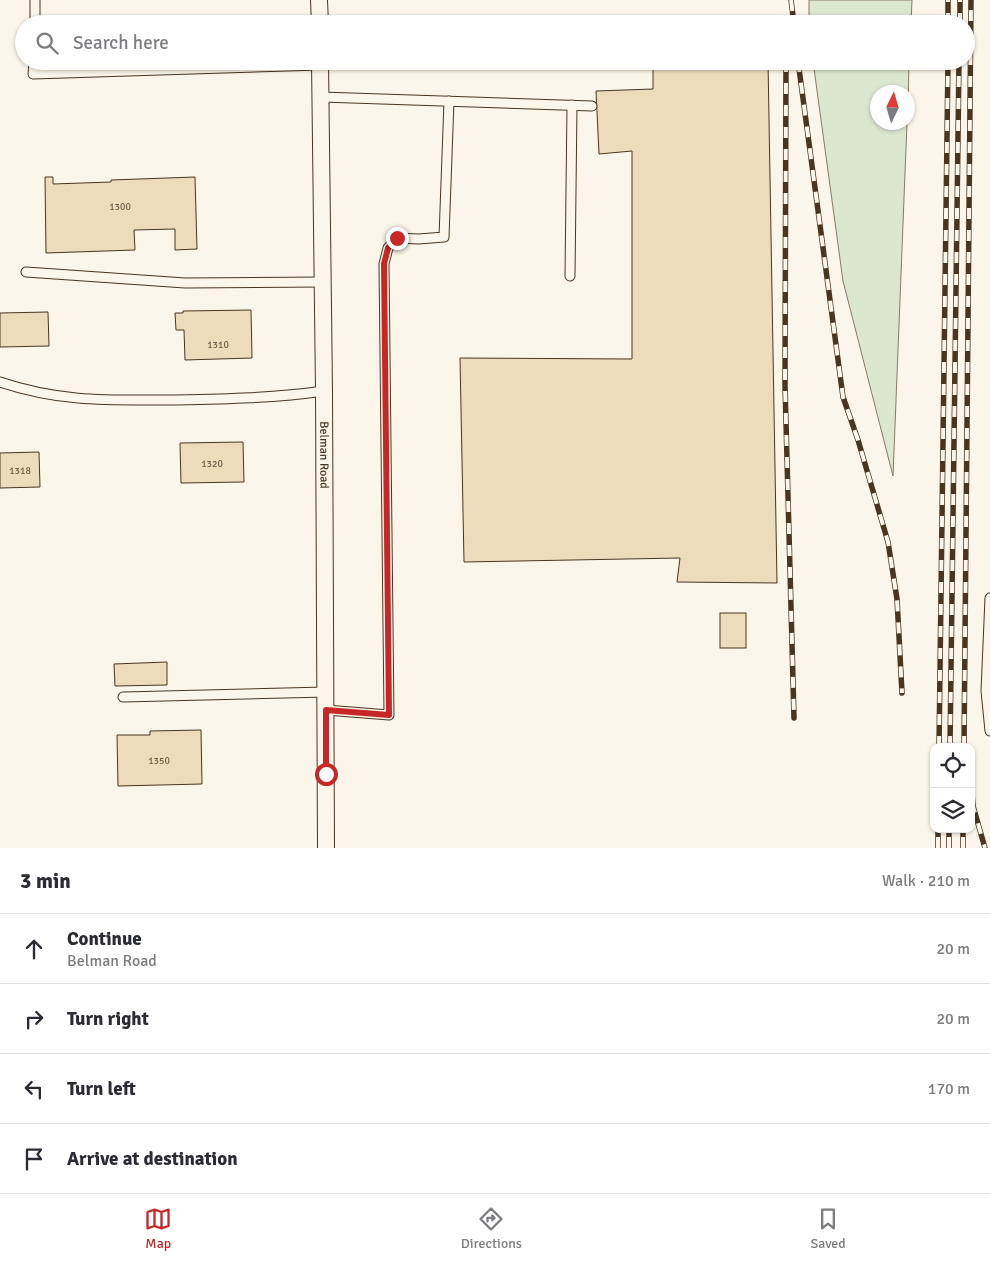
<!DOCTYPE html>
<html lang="en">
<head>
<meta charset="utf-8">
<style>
  body { margin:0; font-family:Signika,sans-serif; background:#f7f7f7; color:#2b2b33 }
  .controls { position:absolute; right:15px; bottom:15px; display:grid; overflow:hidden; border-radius:10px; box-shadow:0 1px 4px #0004 }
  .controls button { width:45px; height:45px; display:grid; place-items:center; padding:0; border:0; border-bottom:1px solid #e1e1e2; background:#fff; color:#2b2b33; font:25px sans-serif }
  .compass { position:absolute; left:870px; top:85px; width:45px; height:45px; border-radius:50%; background:#fff; box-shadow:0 1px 4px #0004; rotate:5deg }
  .stop { position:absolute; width:15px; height:15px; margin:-11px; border:4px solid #c62828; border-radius:50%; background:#fff }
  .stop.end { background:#c62828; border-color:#fff; box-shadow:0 1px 5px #0008 }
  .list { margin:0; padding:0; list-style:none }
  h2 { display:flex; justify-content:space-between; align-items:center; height:65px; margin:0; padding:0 20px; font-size:21px }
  h2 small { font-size:16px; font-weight:400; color:#7c7c81 }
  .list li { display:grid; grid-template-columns:32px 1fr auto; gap:15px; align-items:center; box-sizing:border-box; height:70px; padding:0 20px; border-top:1px solid #e1e1e2 }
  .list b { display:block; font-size:19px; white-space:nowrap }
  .list p { margin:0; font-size:16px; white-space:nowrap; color:#7c7c81 }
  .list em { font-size:16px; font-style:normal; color:#7c7c81 }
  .icon { flex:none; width:28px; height:28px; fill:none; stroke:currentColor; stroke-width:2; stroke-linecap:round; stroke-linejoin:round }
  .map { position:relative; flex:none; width:990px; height:848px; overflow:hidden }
  .search { position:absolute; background:#fff; box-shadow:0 1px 4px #0004; left:15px; right:15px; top:15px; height:55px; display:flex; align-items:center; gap:12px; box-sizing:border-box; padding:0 18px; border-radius:28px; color:#7c7c81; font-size:19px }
  .sheet { height:345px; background:#fff }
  nav { display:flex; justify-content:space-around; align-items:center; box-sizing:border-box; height:70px; border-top:1px solid #e1e1e2; background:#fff; font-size:14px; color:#7c7c81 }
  nav a { display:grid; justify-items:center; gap:2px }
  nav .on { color:#c62828 }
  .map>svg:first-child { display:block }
  .green { fill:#dce7d0; stroke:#887966 }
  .building { fill:#ecdcbc; stroke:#4a3520 }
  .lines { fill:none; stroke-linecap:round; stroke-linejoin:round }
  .service-casing { stroke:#4a3520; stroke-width:11 }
  .minor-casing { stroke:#4a3520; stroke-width:18 }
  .service { stroke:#fbf6e9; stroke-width:9 }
  .minor { stroke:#fbf6e9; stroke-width:16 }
  .rail-casing { stroke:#4a3520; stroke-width:5.5 }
  .rail { stroke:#fbf6e9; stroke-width:4; stroke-dasharray:11; stroke-linecap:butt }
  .route { stroke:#c62828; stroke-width:6 }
  .labels { text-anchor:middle; stroke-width:4; stroke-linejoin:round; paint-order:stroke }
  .number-label { font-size:10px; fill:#725f47 }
  .street-label { font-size:12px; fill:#4a3520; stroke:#fbf6e9 }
</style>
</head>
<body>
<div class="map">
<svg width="990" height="848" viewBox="0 0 990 848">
  <rect width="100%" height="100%" fill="#fbf6e9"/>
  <g class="green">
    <path d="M809,0H912L911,24H809Z"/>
    <path d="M813,61H909L908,111V92H878V122L907,123L893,476L843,281Z"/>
  </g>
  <g class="building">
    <path d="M768,61L777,583L677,582L680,558L464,562L460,358L632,359V151L599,154L596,91L653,89V62Z"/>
    <path d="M45,177H53V184L111,182V180L195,177L197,249L175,250V229L134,230L135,250L46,253Z"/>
    <path d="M251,310L252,358L185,360L184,330H176L175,313H183V311Z"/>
    <path d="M48,312L49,346L0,347V313Z"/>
    <path d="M243,442L244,482L181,483L180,443Z"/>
    <path d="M39,452L40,487L0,488V453Z"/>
    <rect x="720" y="613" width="26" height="35"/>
    <path d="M167,662V685L115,686L114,664Z"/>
    <path d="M201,730L202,784L118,786L117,735H150V731Z"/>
  </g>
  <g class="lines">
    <defs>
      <g id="service">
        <path d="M35,24V0"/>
        <path d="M34,61L33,74L321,65"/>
        <path d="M321,97L592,106"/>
        <path d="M26,272L185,283L323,282"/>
        <path d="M570,276L572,105"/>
        <path d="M0,382C62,403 113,400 176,400C226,399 275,398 324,391"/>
        <path d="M990,598L986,691L990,731"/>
        <path d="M123,697L326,692"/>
        <path d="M326,710L389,715L384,264L388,248L397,238L419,239L444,237L449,101"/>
      </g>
      <g id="minor">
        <path d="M319,0L320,24"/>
        <path id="s1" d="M320,61L324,391L326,848"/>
      </g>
    </defs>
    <use href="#service" class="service-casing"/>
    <use href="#minor" class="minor-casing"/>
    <use href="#service" class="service"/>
    <use href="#minor" class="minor"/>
    <defs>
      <g id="rail">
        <path d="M791,0L794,24"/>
        <path d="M948,24V0"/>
        <path d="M960,24V0"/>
        <path d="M786,61L785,385L794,718"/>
        <path d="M798,61L843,397L858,440L888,542L897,599L902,693"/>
        <path d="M939,747L948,61"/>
        <path d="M950,747L959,61"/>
        <path d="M964,747L971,0"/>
        <path d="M971,780L973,806L985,848"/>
        <path d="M938,848V829"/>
        <path d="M949,848V829"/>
        <path d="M963,848V829"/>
      </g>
    </defs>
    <use href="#rail" class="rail-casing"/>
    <use href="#rail" class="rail"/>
  </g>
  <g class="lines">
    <path class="route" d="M326,774V710L389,715L384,264L388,248L397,238"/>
  </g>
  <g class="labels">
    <g class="number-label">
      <text x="120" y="210">1300</text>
      <text x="218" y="348">1310</text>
      <text x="212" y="467">1320</text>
      <text x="20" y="474">1318</text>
      <text x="159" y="764">1350</text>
    </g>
    <g class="street-label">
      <text dy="4" stroke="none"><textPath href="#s1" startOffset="394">Belman Road</textPath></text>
    </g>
  </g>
</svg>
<div class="controls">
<button><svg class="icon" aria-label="locate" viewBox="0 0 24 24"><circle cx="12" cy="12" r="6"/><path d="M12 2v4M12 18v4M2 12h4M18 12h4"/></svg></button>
<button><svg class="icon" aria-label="layers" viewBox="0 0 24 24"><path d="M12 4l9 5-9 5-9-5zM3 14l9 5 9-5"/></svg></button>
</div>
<svg class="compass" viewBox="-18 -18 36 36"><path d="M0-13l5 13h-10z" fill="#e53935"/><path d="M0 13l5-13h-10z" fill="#7c7c81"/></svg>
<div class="stop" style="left:326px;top:774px"></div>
<div class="stop end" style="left:397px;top:238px"></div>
<div class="search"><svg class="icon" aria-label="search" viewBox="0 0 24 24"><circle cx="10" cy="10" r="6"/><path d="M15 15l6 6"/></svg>Search here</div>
</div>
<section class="sheet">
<h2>3 min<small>Walk · 210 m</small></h2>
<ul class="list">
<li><svg class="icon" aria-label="ahead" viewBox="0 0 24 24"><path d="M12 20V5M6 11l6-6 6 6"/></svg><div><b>Continue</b><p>Belman Road</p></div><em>20 m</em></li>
<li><svg class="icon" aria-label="right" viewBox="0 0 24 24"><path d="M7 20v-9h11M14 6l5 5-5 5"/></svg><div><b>Turn right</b></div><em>20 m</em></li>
<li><svg class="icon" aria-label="left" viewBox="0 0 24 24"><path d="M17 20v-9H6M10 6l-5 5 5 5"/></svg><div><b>Turn left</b></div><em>170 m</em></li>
<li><svg class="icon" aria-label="arrive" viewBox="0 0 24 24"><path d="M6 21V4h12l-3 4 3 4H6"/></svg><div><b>Arrive at destination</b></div></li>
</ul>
</section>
<nav>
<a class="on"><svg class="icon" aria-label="map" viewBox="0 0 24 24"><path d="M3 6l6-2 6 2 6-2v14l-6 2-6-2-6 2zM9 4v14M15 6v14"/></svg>Map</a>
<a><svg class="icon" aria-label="directions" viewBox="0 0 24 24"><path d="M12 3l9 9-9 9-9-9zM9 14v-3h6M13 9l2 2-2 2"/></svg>Directions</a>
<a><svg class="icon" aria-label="saved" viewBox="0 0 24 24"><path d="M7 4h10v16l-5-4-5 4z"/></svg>Saved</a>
</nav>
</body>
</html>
